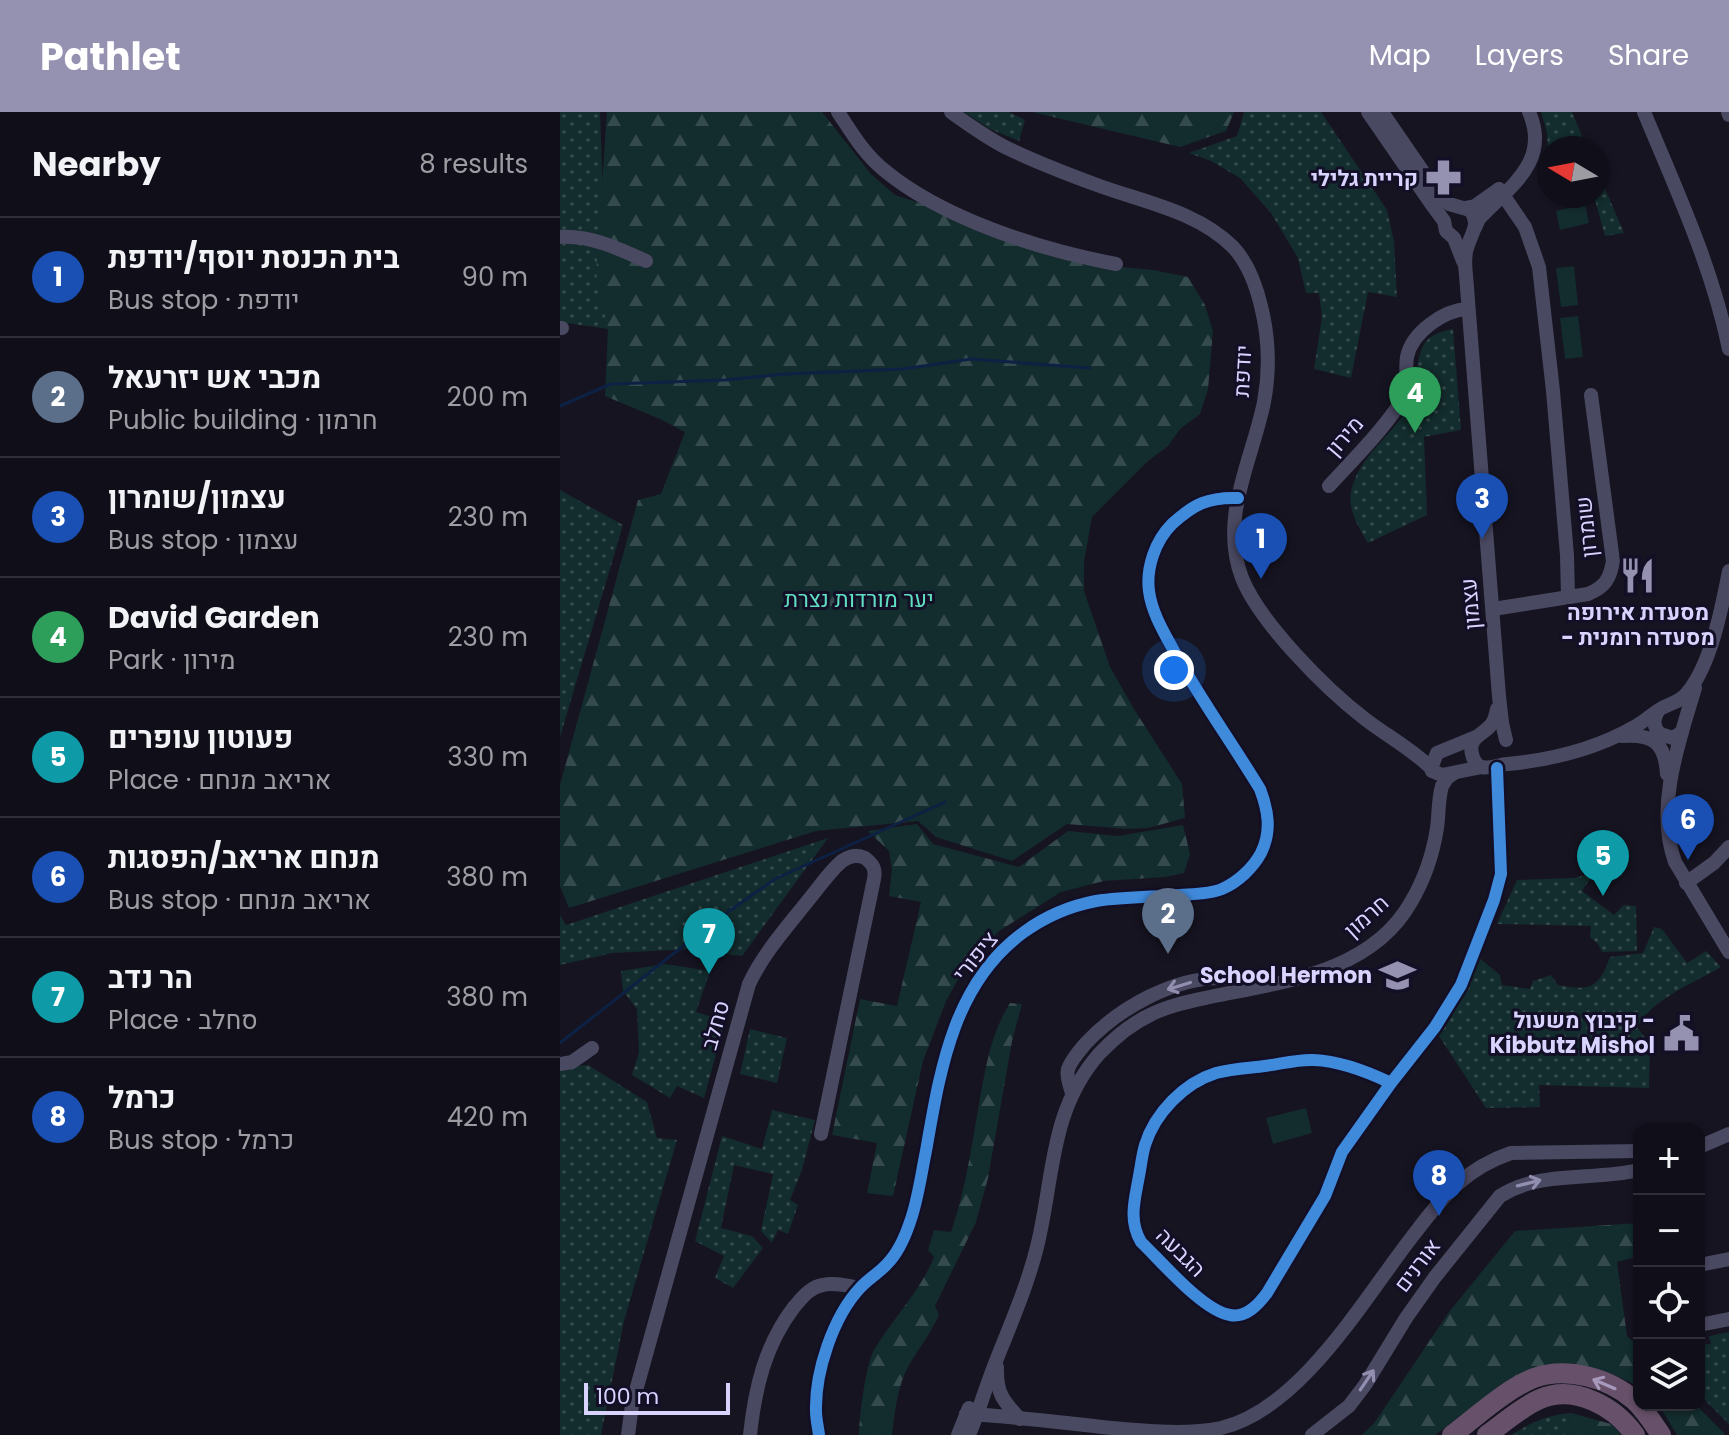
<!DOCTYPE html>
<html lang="en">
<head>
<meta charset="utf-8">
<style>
  body { margin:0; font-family:Poppins,Heebo,sans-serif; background:#191822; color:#f1f3f6 }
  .controls { position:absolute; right:24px; bottom:24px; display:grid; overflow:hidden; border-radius:16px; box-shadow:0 2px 6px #0004 }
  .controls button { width:72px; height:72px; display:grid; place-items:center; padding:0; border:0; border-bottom:2px solid #302f38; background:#100f19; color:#f1f3f6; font:40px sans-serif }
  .compass { position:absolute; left:977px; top:24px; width:72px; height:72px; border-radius:50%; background:#100f19; box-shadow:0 2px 6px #0004; rotate:280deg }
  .scale { position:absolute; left:24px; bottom:20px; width:146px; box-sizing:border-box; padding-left:8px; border:4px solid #d9d4ff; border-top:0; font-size:22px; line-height:28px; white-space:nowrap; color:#d9d4ff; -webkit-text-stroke:6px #130f26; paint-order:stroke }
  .you { position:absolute; left:614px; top:558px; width:28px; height:28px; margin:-20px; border:6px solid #fff; border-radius:50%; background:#1a73e8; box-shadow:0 0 0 12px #1a73e833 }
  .badge { display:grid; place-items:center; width:52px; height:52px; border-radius:50%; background:#9591b1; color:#fff; font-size:26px; font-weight:700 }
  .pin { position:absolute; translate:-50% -66px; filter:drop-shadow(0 2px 4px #0008) }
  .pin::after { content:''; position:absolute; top:42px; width:28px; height:24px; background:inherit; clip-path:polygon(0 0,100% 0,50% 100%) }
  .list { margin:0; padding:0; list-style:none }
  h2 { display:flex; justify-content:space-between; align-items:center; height:104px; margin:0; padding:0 32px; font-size:34px }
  h2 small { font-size:26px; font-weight:400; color:#9c9ca2 }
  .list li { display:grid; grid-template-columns:52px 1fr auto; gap:24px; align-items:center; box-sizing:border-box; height:120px; padding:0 32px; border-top:2px solid #302f38 }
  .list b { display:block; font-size:30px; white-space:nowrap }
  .list p { margin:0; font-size:26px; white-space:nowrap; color:#9c9ca2 }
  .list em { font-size:26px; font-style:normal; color:#9c9ca2 }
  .icon { flex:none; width:44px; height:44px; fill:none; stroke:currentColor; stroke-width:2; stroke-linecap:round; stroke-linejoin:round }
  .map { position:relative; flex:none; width:1169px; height:1323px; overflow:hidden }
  header { display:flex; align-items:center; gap:48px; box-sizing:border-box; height:112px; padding:0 40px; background:#9591b1; color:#fff }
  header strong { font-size:38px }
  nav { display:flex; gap:44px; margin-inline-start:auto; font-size:28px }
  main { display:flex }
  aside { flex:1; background:#100f19 }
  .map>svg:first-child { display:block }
  .grass { fill:url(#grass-dots) }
  .forest { fill:url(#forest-firs) }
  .pitch { fill:#132c2d }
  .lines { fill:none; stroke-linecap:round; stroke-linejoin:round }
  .stream { stroke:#0d2144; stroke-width:3 }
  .minor { stroke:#4a4962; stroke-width:14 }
  .highway { stroke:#67516a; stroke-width:20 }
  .cycleway-casing { stroke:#130f26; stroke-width:17 }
  .cycleway { stroke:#408adc; stroke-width:12 }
  .oneway { stroke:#928eb0 }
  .oneway2 { stroke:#a699bc }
  .labels { text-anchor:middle; stroke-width:6; stroke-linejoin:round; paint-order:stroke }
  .poi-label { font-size:22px; font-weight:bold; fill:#d9d4ff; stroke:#130f26; text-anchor:end }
  .street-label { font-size:22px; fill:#d9d4ff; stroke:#130f26 }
  .park-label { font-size:22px; fill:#5fe0c0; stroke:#130f26 }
</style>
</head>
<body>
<header>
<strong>Pathlet</strong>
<nav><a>Map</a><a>Layers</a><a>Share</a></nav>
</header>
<main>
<aside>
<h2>Nearby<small>8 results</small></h2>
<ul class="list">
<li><span class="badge" style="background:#1a4fb4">1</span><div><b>בית הכנסת יוסף/יודפת</b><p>Bus stop · יודפת</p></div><em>90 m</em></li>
<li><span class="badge" style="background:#5c6f8a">2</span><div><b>מכבי אש יזרעאל</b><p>Public building · חרמון</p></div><em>200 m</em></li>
<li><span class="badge" style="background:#1a4fb4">3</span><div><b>עצמון/שומרון</b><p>Bus stop · עצמון</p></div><em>230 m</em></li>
<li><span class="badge" style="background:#2e9e5b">4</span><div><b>David Garden</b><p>Park · מירון</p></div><em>230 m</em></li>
<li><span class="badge" style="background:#0f9aa8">5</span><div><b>פעוטון עופרים</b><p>Place · אריאב מנחם</p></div><em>330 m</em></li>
<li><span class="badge" style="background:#1a4fb4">6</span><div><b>מנחם אריאב/הפסגות</b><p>Bus stop · אריאב מנחם</p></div><em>380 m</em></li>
<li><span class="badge" style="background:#0f9aa8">7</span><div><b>הר נדב</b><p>Place · סחלב</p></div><em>380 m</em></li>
<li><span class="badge" style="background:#1a4fb4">8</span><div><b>כרמל</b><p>Bus stop · כרמל</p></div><em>420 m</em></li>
</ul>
</aside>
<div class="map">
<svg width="1169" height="1323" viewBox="0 0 1169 1323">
  <defs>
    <pattern id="grass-dots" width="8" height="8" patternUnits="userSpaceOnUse" patternTransform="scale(2)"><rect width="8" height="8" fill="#132c2d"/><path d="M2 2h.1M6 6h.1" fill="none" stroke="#354a4c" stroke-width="1.8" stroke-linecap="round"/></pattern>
    <pattern id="forest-firs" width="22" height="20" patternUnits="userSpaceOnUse" patternTransform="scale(2)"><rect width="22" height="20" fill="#132c2d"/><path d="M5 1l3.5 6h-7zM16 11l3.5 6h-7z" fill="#354a4c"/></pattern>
  </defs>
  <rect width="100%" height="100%" fill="#161421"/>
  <g class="grass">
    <path d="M0,0H40L48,217L0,210Z"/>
    <path d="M404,0H449L465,8L459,29L430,17Z"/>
    <path d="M684,0H761L827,98L834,129L837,185L808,180L791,266L754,257L762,205L759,181H746L738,146L711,101L680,66L651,49L629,41L677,24Z"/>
    <path d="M981,0H1012L1027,36H1010L1009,34L988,36L987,21Z"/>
    <path d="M1037,58L1064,121L1045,124L1034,84L1017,88V84H1037Z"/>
    <path d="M893,217L901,318L864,325L867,403L808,431C799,416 788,399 791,380C798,346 828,327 846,299C860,276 853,255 863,234C868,223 882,219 893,217Z"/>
    <path d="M0,378L63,413L0,625Z"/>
    <path d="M268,726L182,844L133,837L52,841L0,853V803L6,813Z"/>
    <path d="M1034,761L1022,779L1054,803L1064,793L1076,794L1077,839L1042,840L1038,832L1030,825L1031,814L937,812L957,768L1014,766Z"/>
    <path d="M1094,815L1102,817L1127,851L1146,839L1161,855C1134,871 1092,887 1077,915L1090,933L1089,976L979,973L980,995L926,996L879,924C897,897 908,876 918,845L940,863L942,873L970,877L973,869L991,863L998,873C1031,879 1038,877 1050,845L1083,841Z"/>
    <path d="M105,852L150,859L136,900L165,909L144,986L117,974L110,986L72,963L79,940L77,897L63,879L61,859Z"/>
    <path d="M190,917L227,926L217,971L180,962Z"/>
    <path d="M28,953L87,990L97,1026L117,1028L64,1209L41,1323H0V956Z"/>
    <path d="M212,998L255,1008L242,1058L230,1088L238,1093L228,1122L218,1118L212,1131L201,1119L213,1062L174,1053L161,1116L192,1124L203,1136L173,1176L155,1166L164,1144L135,1129L162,1024L202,1037Z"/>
    <path d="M1169,1220V1312L1139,1282V1233L1151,1232L1149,1224Z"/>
    <path d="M1011,1301L1007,1323H951C970,1311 987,1303 1011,1301Z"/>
  </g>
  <g class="forest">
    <path d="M47,0H262L311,62L335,83L550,154L593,158L628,165L645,193L653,219L648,277L640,302L620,317L608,334L588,349L532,405L524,450V479L550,555L574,597L622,672L625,706L588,716L567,717L507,712L452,749L376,725L358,709L256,719L9,796L0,774V673L78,388L101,382L125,320L100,307L45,284L48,217L36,161Z"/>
    <path d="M472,0H674L666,19L620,35Z"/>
    <path d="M357,712L373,732L459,755L508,719L558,724L623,713L630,742L624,761L605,765L544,769L501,780L439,819L406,853L386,889L363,949L333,1084L307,1081L317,1031L272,1023L300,887L337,894L361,790L329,784L332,758L329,739L308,719Z"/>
    <path d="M450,891L462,892L452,929L428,1066L416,1110L375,1194L379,1203C371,1221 359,1236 349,1253C337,1275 335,1299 332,1323H299C299,1306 306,1251 314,1238C333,1206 360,1180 374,1145L368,1138L374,1118L391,1120C406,1077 412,1031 420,986C426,953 432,919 450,891Z"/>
    <path d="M1079,1111V1144L1057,1150L1067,1224L1079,1235V1274L1052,1262L1027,1255L947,1269L875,1323H802L815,1310L889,1200L955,1119Z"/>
    <path d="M1099,1293H1136L1164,1321L1165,1323H1117Z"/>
    <path d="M1011,1301L1051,1312L1062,1323H1007Z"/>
  </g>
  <g class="pitch">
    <path d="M1025,92L1029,111L1000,118L996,99Z"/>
    <path d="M1014,154L1018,193L1001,195L996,156Z"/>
    <path d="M1018,204L1023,245L1005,247L1000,206Z"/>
    <path d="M746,996L752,1021L713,1032L706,1006Z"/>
  </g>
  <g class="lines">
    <g class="stream">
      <path d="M0,294L51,272L165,268L225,262L343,257L411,247L530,256"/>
      <path d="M0,931L155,809L215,767L385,690"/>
    </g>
    <g class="minor">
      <path d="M278,0C292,21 304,42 324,58C383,107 481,138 556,152"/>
      <path d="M391,0C409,13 427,26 447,36C476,50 507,62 537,73C583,90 637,99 673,135C688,151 696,173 701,194C709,226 710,258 704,290C692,349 659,406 682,466C700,511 766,577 805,607C827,624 852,637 872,657"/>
      <path d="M808,0L870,90L884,109L886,119L894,126L903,149"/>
      <path d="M822,0L879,83L889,92L910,98C921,113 911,121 907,136C904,145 905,154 906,163L939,584L942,611L946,628"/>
      <path d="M1084,0C1116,77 1152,154 1169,237"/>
      <path d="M1168,0L1169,3"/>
      <path d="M905,96L915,94L939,77L965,115L979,155L993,279L1007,443L1008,485"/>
      <path d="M915,116L919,107C949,75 991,50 969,0"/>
      <path d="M0,125C30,123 60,137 86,149"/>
      <path d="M0,216H2"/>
      <path d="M769,374C793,348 819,322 839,293C852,274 844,265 847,245C852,220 884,198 908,197"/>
      <path d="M933,497L1028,482C1045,475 1050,467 1053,449L1031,283"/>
      <path d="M1135,576C1119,630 1095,695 1115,750L1169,840"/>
      <path d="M937,597C936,603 935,609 930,614C922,623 908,626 912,642C917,664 934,653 947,652C991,648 1038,636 1076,614C1085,609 1093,601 1102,596C1111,591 1120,590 1127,581C1151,553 1162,495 1169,459"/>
      <path d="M1098,599C1093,608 1093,615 1100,622L1113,626L1122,620"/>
      <path d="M1062,624C1093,622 1105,630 1107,662"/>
      <path d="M916,625L877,641L872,654V659L882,663L922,655"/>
      <path d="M1126,771L1154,751L1169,735"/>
      <path d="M0,952L12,950L32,936"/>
      <path d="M831,971C808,960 780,949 754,948C738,947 721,952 705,954C689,956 671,957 656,961C624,971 595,1001 585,1033C582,1043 581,1054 579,1064C575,1087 568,1108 581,1130C601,1149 643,1199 670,1203C686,1206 698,1193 707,1181L765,1084L782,1040L831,971L875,915L901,873L934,788L941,762L937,656"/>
      <path d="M512,981C510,974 506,965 508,957C511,948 520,938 526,931C559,896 615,864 665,866C676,866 684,871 694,876"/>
      <path d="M1139,1035L1169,1022"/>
      <path d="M1139,1153L1169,1147"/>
      <path d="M1139,1213L1169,1207"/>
      <path d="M437,1255C436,1281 443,1289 460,1307"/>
      <path d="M406,1302C455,1304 503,1311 552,1316C588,1319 625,1323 661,1316C742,1297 806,1183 855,1121C883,1084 906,1056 951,1041L1079,1039"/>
      <path d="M68,1323L72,1293L189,872C204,840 228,814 250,786C260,774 270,759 282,749C289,744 297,742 305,746C313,752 316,757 314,767L261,1022"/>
      <path d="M190,1323C195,1276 205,1233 234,1195C242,1186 250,1175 263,1173C274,1170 288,1174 300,1176"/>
      <path d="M259,1323C258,1315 256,1307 256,1299C255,1260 273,1205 300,1176C308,1167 319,1161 327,1152C338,1141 345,1125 350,1110C358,1088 361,1063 366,1039C380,959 393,871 464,820C486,804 510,794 536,789C563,785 593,785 620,783C634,782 650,782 662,777C678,770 693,756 701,741C712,719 708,698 700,677C672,631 641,588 615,541C605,522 592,502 589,479C586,456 595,429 612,412C634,392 648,385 678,386"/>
      <path d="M398,1323L409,1296"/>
      <path d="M409,1323C419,1299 426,1274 436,1249C451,1211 467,1175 477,1135C494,1067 489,999 539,942C554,926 572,911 592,902C610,893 631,889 650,885C722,870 811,861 851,790C864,768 873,742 877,716C879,702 878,688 882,674L887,666L894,661"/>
      <path d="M752,1323L789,1294L805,1273L846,1206L875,1165L940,1084C981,1058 1033,1069 1079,1058"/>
    </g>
    <g class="highway">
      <path d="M892,1323C916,1305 946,1277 974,1266C1006,1254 1049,1266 1074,1288C1085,1298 1093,1311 1101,1323"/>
      <path d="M927,1323C944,1311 961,1295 980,1287C1015,1272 1055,1295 1075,1323"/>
    </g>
    <defs>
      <g id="cycleway">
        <path d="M831,971C808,960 780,949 754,948C738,947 721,952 705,954C689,956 671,957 656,961C624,971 595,1001 585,1033C582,1043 581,1054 579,1064C575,1087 568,1108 581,1130C601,1149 643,1199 670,1203C686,1206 698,1193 707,1181L765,1084L782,1040L831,971L875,915L901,873L934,788L941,762L937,656"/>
        <path d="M259,1323C258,1315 256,1307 256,1299C255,1260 273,1205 300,1176C308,1167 319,1161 327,1152C338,1141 345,1125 350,1110C358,1088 361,1063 366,1039C380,959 393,871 464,820C486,804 510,794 536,789C563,785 593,785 620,783C634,782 650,782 662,777C678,770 693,756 701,741C712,719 708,698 700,677C672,631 641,588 615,541C605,522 592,502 589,479C586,456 595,429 612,412C634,392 648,385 678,386"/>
      </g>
    </defs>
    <use href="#cycleway" class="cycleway-casing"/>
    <use href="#cycleway" class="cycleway"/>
  </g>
  <defs><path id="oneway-shaft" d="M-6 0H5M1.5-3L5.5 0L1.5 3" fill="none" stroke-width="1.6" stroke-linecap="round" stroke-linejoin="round" transform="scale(2)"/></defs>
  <g class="oneway">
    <use href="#oneway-shaft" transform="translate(619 874) rotate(163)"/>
    <use href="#oneway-shaft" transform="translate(969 1071) rotate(-14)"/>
    <use href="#oneway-shaft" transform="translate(807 1268) rotate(-56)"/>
  </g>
  <use class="oneway2" href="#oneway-shaft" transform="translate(1044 1272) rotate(-157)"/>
  <defs>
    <symbol id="pharmacy-bare" viewBox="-9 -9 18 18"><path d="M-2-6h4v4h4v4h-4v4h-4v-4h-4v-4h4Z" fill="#9591b1" stroke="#130f26" stroke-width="2.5" paint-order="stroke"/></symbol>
    <symbol id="restaurant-bare" viewBox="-9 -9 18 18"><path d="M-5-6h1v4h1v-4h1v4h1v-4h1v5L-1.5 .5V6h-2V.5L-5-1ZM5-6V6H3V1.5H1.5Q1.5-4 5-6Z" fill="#9591b1" stroke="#130f26" stroke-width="2.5" paint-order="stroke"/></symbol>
    <symbol id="school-bare" viewBox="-9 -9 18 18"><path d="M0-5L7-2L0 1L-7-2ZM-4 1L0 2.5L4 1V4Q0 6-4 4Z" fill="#9591b1" stroke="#130f26" stroke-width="2.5" paint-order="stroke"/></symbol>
    <symbol id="civic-bare" viewBox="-9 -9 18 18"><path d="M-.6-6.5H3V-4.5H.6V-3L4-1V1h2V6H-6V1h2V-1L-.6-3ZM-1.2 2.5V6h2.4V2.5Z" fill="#9591b1" stroke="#130f26" stroke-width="2.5" paint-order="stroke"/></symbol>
  </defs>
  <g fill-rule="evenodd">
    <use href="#pharmacy-bare" x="858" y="40" width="51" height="51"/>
    <use href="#restaurant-bare" x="1052" y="438" width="51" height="51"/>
    <use href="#school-bare" x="812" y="838" width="51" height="51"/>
    <use href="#civic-bare" x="1096" y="896" width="51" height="51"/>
  </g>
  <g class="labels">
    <g class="poi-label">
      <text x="858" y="74">קריית גלילי</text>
      <text x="1078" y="508" text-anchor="middle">מסעדת אירופה<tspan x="1078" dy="25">- מסעדה רומנית</tspan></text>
      <text x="812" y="871">School Hermon</text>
      <text x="1095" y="916">קיבוץ משעול -<tspan x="1095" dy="25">Kibbutz Mishol</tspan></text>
    </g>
    <g class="street-label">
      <text transform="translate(682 259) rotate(-87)" y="8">יודפת</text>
      <text transform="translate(784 324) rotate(-49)" y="8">מירון</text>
      <text transform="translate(1026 415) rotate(-96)" y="8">שומרון</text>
      <text transform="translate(910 492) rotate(-95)" y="8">עצמון</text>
      <text transform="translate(806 804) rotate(-42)" y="8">חרמון</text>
      <text transform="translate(415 844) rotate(-51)" y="8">ציפורי</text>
      <text transform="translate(155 913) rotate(-74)" y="8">סחלב</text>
      <text transform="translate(621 1140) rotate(45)" y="8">הגבעה</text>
      <text transform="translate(857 1153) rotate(-53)" y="8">אורנים</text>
    </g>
    <g class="park-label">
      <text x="299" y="495">יער מורדות נצרת</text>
    </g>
  </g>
</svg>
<div class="controls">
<button>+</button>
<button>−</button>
<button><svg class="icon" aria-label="locate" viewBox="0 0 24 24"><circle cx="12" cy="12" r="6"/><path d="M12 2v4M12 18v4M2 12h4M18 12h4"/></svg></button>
<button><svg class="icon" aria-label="layers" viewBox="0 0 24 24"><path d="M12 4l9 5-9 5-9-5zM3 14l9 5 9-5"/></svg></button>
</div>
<svg class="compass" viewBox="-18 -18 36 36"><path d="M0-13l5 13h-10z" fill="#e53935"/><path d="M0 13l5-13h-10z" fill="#9c9ca2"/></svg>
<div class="scale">100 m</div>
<div class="you"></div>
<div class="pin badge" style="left:701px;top:467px;background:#1a4fb4">1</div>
<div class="pin badge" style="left:608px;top:842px;background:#5c6f8a">2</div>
<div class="pin badge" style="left:922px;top:427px;background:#1a4fb4">3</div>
<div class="pin badge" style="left:855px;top:321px;background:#2e9e5b">4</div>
<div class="pin badge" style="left:1043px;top:784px;background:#0f9aa8">5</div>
<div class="pin badge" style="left:1128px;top:748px;background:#1a4fb4">6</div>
<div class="pin badge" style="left:149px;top:862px;background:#0f9aa8">7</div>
<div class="pin badge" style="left:879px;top:1104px;background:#1a4fb4">8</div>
</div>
</main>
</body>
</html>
